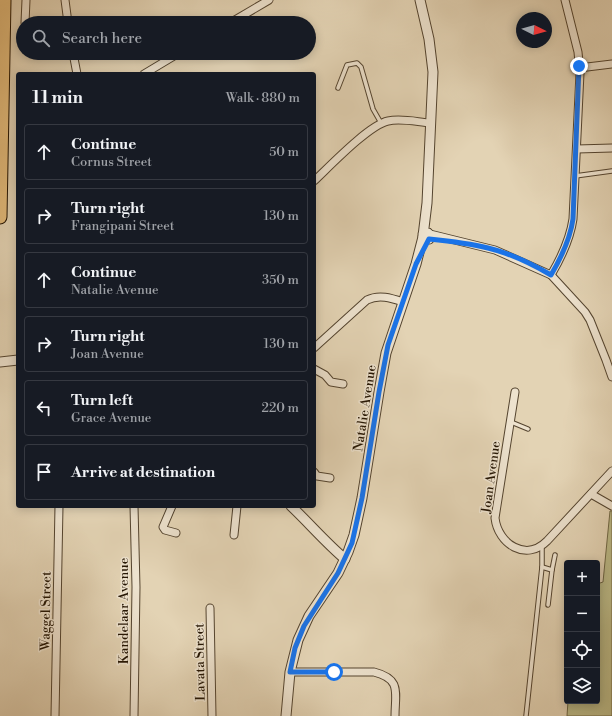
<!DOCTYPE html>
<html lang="en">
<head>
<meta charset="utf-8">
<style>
  body { margin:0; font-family:"Libre Bodoni",serif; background:#242831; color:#f1f3f6 }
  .controls { position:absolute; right:12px; bottom:12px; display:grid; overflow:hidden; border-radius:4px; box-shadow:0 2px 10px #0003 }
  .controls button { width:36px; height:36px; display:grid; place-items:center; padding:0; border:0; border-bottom:1px solid #363941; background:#171b24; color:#f1f3f6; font:20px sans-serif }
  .compass { position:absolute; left:516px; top:12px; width:36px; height:36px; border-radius:50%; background:#171b24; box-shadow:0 2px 10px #0003; rotate:95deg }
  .stop { position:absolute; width:12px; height:12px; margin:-9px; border:3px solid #1a73e8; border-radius:50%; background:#fff }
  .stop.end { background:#1a73e8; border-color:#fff; box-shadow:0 1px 4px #0008 }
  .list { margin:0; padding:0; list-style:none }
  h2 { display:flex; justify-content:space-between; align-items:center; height:52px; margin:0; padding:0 16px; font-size:17px }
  h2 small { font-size:13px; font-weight:400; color:#9ea1a6 }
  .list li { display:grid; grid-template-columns:26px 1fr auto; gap:12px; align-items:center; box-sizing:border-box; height:56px; margin:0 8px 8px; padding:0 8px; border:1px solid #363941; border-radius:4px }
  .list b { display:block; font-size:15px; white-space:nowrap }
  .list p { margin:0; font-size:13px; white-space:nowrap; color:#9ea1a6 }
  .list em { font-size:13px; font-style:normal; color:#9ea1a6 }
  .icon { flex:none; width:22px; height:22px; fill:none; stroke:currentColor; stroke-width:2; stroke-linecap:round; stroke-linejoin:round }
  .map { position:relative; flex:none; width:612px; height:716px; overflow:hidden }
  .search { position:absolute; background:#171b24; box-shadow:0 2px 10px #0003; left:16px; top:16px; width:300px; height:44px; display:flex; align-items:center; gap:10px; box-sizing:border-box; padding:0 14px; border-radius:22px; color:#9ea1a6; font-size:15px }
  .panel { position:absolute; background:#171b24; box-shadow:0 2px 10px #0003; left:16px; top:72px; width:300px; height:436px; border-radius:4px }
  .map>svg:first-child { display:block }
  .green { fill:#bbba88; stroke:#706846 }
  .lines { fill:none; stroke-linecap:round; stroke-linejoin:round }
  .service-casing { stroke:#54442f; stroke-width:5.5 }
  .minor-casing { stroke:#54442f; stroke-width:9 }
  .tertiary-casing { stroke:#54442f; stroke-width:11 }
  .motorway-casing { stroke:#241503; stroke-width:15 }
  .service { stroke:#ede2ce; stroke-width:3.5 }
  .minor { stroke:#ede2ce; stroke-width:7 }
  .tertiary { stroke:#ede2ce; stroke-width:9 }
  .motorway { stroke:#e2ba7a; stroke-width:13 }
  .route { stroke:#1a73e8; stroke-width:5 }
  .labels { text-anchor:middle; stroke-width:3; stroke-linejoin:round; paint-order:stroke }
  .street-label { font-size:13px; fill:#241503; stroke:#ede2ce }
</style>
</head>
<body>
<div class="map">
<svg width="612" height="716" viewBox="0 0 612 716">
  <rect width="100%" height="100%" fill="#e3d3b4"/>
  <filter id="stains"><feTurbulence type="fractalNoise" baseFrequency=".005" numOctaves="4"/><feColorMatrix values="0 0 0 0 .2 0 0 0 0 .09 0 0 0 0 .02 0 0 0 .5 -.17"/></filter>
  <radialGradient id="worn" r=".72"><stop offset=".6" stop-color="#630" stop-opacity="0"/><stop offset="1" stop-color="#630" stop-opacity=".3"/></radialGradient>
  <path class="green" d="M610,511H612V716H567L568,701H597V584L603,582Z"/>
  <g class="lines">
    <defs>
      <g id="service">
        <path d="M338,88L347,65L357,63L361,67L373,109L381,123"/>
        <path d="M575,176L612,171"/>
        <path d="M511,422L528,429"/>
        <path d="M542,567L552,570L548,605"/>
        <path d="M552,570L555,555"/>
        <path d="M526,716L542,567V546"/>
      </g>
      <g id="minor">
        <path d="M65,0L68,23"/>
        <path d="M25,23L26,0"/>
        <path d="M230,23L269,0"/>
        <path d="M73,53L77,74"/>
        <path d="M579,68L612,64"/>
        <path d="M144,74L179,53"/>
        <path d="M577,149L612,148"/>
        <path d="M314,181C330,166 369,125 388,121C401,118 417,122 431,123"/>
        <path d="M430,234L495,250L551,275L585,312L590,320L606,360L612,377"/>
        <path d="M551,275C561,258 570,240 573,219L580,73L578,52L565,0"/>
        <path d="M314,348L367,300C379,294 391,298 403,302"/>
        <path d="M314,369L325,375L331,382L343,384"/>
        <path d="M515,392L495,518C498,544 526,562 547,541L612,471"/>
        <path d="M314,472L317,476L330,478"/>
        <path d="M591,494L612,506"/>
        <path d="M134,506L136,587L134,716"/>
        <path d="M172,506L163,527L165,530L176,533"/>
        <path d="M234,535L237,506"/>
        <path d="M210,608L212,716"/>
        <path d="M290,672H374C402,679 395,693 395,716"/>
        <path d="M55,716L59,506"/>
      </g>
      <g id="tertiary">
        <path d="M420,0L429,39L433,72L427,203L423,236L424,239H429L430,236L428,233L423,234"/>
        <path d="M0,362L18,360"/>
        <path d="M291,506C309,523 326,543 345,559"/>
        <path d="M286,716L290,672L298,640L309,616L338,573L348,552L354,535L362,498L379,392L386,353L416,264L423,237"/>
      </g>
      <path id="motorway" d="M0,217L4,0"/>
    </defs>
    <use href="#service" class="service-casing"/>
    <use href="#minor" class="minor-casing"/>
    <use href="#tertiary" class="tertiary-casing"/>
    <use href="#motorway" class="motorway-casing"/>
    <use href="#service" class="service"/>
    <use href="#minor" class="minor"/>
    <use href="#tertiary" class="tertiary"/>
    <use href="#motorway" class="motorway"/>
  </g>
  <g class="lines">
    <path class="route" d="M334,672H290L295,648L304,626L338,573L352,543L362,498L379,392L388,345L416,264L429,239C449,241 468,243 488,248C509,253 532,264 551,275C561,258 570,240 573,219L579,66"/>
  </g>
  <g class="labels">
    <g class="street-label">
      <text transform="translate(364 408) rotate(-81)" y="5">Natalie Avenue</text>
      <text transform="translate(490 477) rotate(-82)" y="5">Joan Avenue</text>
      <text transform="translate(45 611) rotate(-89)" y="5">Waggel Street</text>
      <text transform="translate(123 611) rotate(-90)" y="5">Kandelaar Avenue</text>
      <text transform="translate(199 662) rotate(-91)" y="5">Lavata Street</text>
    </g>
  </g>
  <rect width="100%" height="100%" filter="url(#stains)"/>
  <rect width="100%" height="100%" fill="url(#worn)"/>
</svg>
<div class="controls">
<button>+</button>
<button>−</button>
<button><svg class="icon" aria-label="locate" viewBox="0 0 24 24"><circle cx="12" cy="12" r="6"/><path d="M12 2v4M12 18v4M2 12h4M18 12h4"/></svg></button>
<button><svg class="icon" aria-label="layers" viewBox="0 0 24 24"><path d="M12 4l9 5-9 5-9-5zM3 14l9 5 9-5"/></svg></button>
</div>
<svg class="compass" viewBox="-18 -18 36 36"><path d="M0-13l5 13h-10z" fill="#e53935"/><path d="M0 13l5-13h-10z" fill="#9ea1a6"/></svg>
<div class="stop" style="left:334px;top:672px"></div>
<div class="stop end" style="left:579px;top:66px"></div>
<div class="search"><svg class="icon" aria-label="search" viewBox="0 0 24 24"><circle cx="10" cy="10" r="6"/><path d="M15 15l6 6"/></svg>Search here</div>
<section class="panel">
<h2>11 min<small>Walk · 880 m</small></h2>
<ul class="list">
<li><svg class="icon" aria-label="ahead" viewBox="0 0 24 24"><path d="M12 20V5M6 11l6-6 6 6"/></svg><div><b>Continue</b><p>Cornus Street</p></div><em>50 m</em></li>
<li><svg class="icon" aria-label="right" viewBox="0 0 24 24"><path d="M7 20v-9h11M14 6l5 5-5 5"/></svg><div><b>Turn right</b><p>Frangipani Street</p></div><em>130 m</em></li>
<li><svg class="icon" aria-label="ahead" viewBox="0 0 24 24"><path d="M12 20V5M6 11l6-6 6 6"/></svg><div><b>Continue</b><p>Natalie Avenue</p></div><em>350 m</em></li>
<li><svg class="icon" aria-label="right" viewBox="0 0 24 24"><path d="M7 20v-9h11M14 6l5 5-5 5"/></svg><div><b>Turn right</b><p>Joan Avenue</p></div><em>130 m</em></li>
<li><svg class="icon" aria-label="left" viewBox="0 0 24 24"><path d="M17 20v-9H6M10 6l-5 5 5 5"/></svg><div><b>Turn left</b><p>Grace Avenue</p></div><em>220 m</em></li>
<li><svg class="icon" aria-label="arrive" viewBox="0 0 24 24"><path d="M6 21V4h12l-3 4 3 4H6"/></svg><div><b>Arrive at destination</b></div></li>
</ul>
</section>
</div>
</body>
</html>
